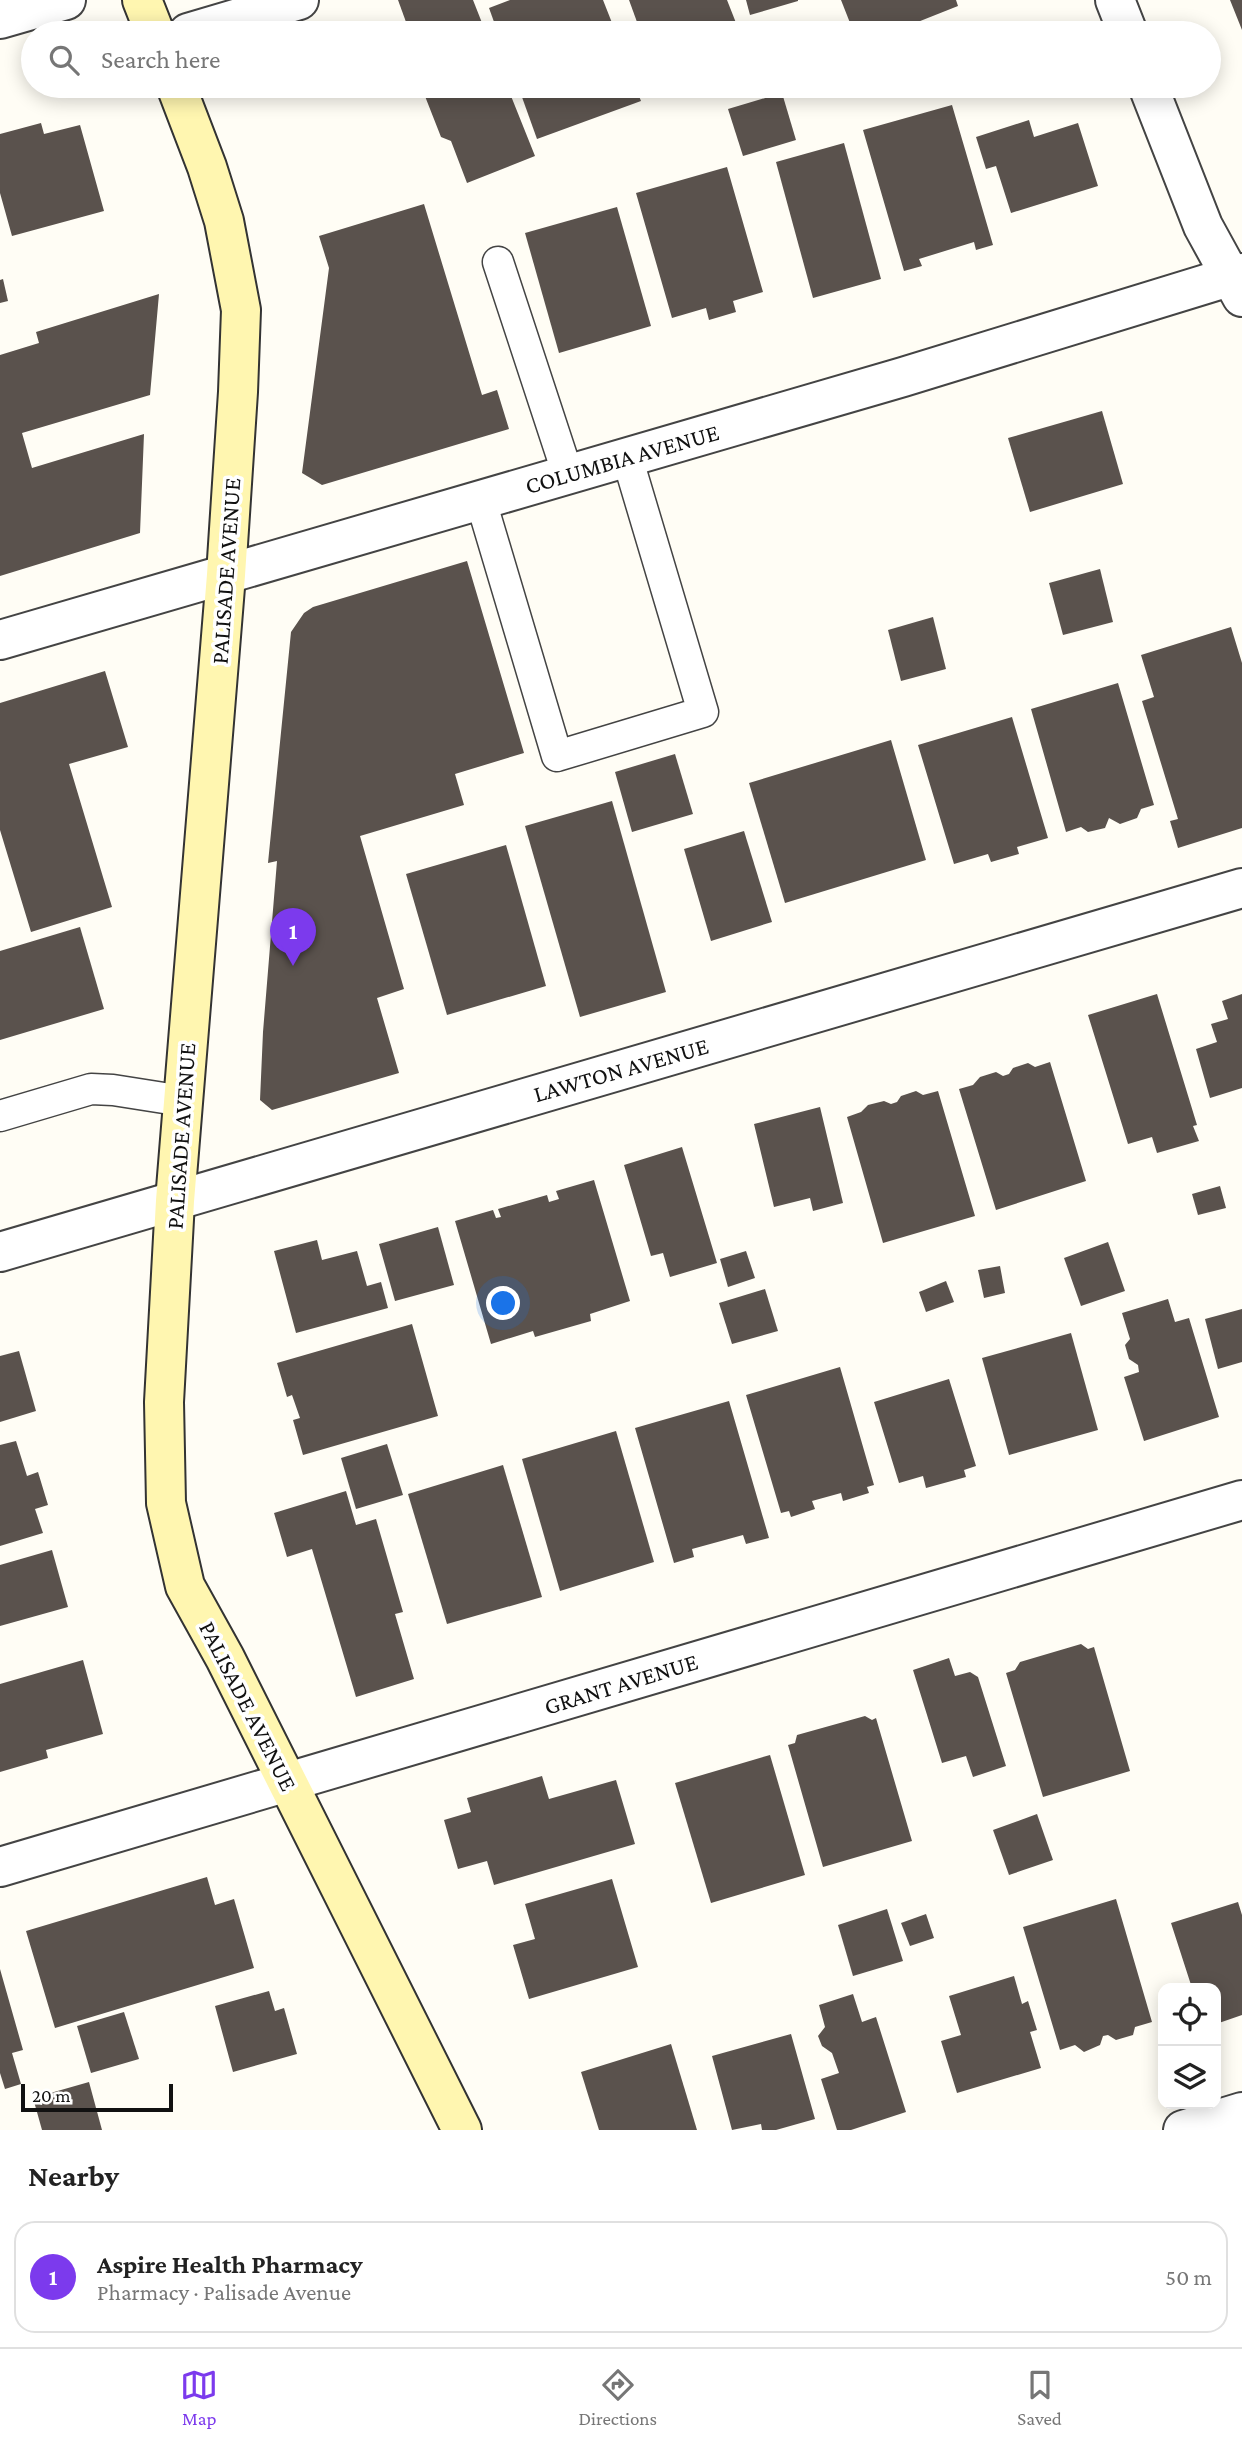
<!DOCTYPE html>
<html lang="en">
<head>
<meta charset="utf-8">
<style>
  body { margin:0; font-family:"Crimson Pro",serif; background:#f2f2f2; color:#222 }
  .controls { position:absolute; right:21px; bottom:21px; display:grid; overflow:hidden; border-radius:14px; box-shadow:0 4px 18px #0003 }
  .controls button { width:63px; height:63px; display:grid; place-items:center; padding:0; border:0; border-bottom:2px solid #e0e0e0; background:#fff; color:#222; font:35px sans-serif }
  .scale { position:absolute; left:21px; bottom:18px; width:152px; box-sizing:border-box; padding-left:7px; border:4px solid #111; border-top:0; font-size:19px; line-height:24px; white-space:nowrap; color:#111; -webkit-text-stroke:5px #fff; paint-order:stroke }
  .you { position:absolute; left:504px; top:1304px; width:24px; height:24px; margin:-18px; border:5px solid #fff; border-radius:50%; background:#1a73e8; box-shadow:0 0 0 10px #1a73e833 }
  .badge { display:grid; place-items:center; width:46px; height:46px; border-radius:50%; background:#7c3aed; color:#fff; font-size:23px; font-weight:700 }
  .pin { position:absolute; translate:-50% -58px; filter:drop-shadow(0 2px 4px #0008) }
  .pin::after { content:''; position:absolute; top:37px; width:24px; height:21px; background:inherit; clip-path:polygon(0 0,100% 0,50% 100%) }
  .list { margin:0; padding:0; list-style:none }
  h2 { display:flex; justify-content:space-between; align-items:center; height:91px; margin:0; padding:0 28px; font-size:30px }
  h2 small { font-size:23px; font-weight:400; color:#767676 }
  .list li { display:grid; grid-template-columns:46px 1fr auto; gap:21px; align-items:center; box-sizing:border-box; height:112px; margin:0 14px 14px; padding:0 14px; border:2px solid #e0e0e0; border-radius:21px }
  .list b { display:block; font-size:26px; white-space:nowrap }
  .list p { margin:0; font-size:23px; white-space:nowrap; color:#767676 }
  .list em { font-size:23px; font-style:normal; color:#767676 }
  .icon { flex:none; width:38px; height:38px; fill:none; stroke:currentColor; stroke-width:2; stroke-linecap:round; stroke-linejoin:round }
  .map { position:relative; flex:none; width:1242px; height:2130px; overflow:hidden }
  .search { position:absolute; background:#fff; box-shadow:0 4px 18px #0003; left:21px; right:21px; top:21px; height:77px; display:flex; align-items:center; gap:18px; box-sizing:border-box; padding:0 24px; border-radius:38px; color:#767676; font-size:26px }
  .sheet { height:217px; background:#fff }
  nav { display:flex; justify-content:space-around; align-items:center; box-sizing:border-box; height:98px; border-top:2px solid #e0e0e0; background:#fff; font-size:19px; color:#767676 }
  nav a { display:grid; justify-items:center; gap:4px }
  nav .on { color:#7c3aed }
  .map>svg:first-child { display:block }
  .building { fill:#5a524d }
  .lines { fill:none; stroke-linecap:round; stroke-linejoin:round }
  .lane-casing { stroke:#444; stroke-width:33 }
  .street-casing { stroke:#444; stroke-width:42 }
  .secondary-casing { stroke:#333; stroke-width:42 }
  .lane { stroke:#fff; stroke-width:30 }
  .street { stroke:#fff; stroke-width:38 }
  .secondary { stroke:#fff6b0; stroke-width:38 }
  .labels { text-anchor:middle; stroke-width:7; stroke-linejoin:round; paint-order:stroke }
  .street-label { font-size:24px; fill:#111; stroke:#fff }
</style>
</head>
<body>
<div class="map">
<svg width="1242" height="2130" viewBox="0 0 1242 2130">
  <rect width="100%" height="100%" fill="#fffdf5"/>
  <g class="building">
    <path d="M398,0H473L486,33H410Z"/>
    <path d="M510,0H603L616,33H498L489,8Z"/>
    <path d="M629,0H727L740,33H641Z"/>
    <path d="M746,0H798V1L750,15Z"/>
    <path d="M841,0H956L958,6L890,33H854Z"/>
    <path d="M1230,0H1242V30Z"/>
    <path d="M421,86H507L535,156L467,183L451,141L441,137Z"/>
    <path d="M518,86H635L641,101L537,139Z"/>
    <path d="M963,86H999L966,97Z"/>
    <path d="M782,93L796,140L743,156L728,109Z"/>
    <path d="M952,105L993,245L976,250L974,242L919,259L922,266L904,271L863,130Z"/>
    <path d="M1029,120L1034,137L1078,123L1098,186L1011,213L996,166L986,169L976,137Z"/>
    <path d="M41,123L44,134L80,125L104,211L12,236L0,193V134Z"/>
    <path d="M844,143L881,279L813,298L776,162Z"/>
    <path d="M727,167L763,292L733,301L736,312L709,320L706,308L672,318L636,193Z"/>
    <path d="M424,204L482,395L497,390L509,429L322,485L302,473L329,268L319,236Z"/>
    <path d="M617,207L651,326L559,353L525,233Z"/>
    <path d="M3,279L8,301L0,303V280Z"/>
    <path d="M159,294L150,395L22,433L32,468L144,434L140,533L0,576V355L39,343L36,332Z"/>
    <path d="M1102,411L1123,484L1030,512L1008,438Z"/>
    <path d="M467,561L524,753L455,774L464,805L360,836L404,989L377,998L399,1073L272,1110L260,1100L263,1032L277,861L268,863L291,632L304,613L313,607Z"/>
    <path d="M1100,569L1113,622L1063,635L1049,583Z"/>
    <path d="M933,617L946,669L901,681L888,630Z"/>
    <path d="M1231,627L1242,663V828L1178,848L1170,821L1178,819L1142,701L1154,697L1141,655Z"/>
    <path d="M105,671L128,747L69,764L112,907L31,932L0,830V703Z"/>
    <path d="M1118,683L1154,805L1141,809L1137,818L1120,824L1109,818L1105,828L1088,832L1081,827L1066,832L1031,709Z"/>
    <path d="M1012,717L1048,838L1017,847L1019,854L991,862L988,854L954,864L918,745Z"/>
    <path d="M891,740L926,860L785,903L749,783Z"/>
    <path d="M675,754L693,814L632,832L615,772Z"/>
    <path d="M612,801L666,992L580,1017L525,826Z"/>
    <path d="M744,831L772,922L711,941L684,849Z"/>
    <path d="M506,845L546,986L447,1015L406,874Z"/>
    <path d="M80,927L104,1009L0,1040V951Z"/>
    <path d="M1157,994L1197,1125L1193,1126L1199,1141L1157,1153L1152,1137L1128,1144L1088,1015Z"/>
    <path d="M1242,994V1088L1210,1098L1196,1049L1217,1042L1211,1024L1228,1019L1222,1001Z"/>
    <path d="M1050,1062L1086,1181L996,1210L959,1089L973,1085L980,1077L996,1072L1003,1076L1009,1074L1013,1068L1028,1063L1035,1067Z"/>
    <path d="M916,1091L923,1095L938,1091L975,1216L883,1243L847,1117L861,1112L868,1105L884,1101L891,1104L897,1102L901,1096Z"/>
    <path d="M820,1107L843,1203L813,1211L810,1198L774,1207L754,1124Z"/>
    <path d="M682,1147L717,1263L670,1277L663,1253L651,1256L624,1165Z"/>
    <path d="M594,1180L630,1301L590,1314L591,1321L535,1337L533,1331L491,1344L455,1221L493,1210L496,1218L501,1217L498,1209L547,1195L549,1202L559,1199L556,1191Z"/>
    <path d="M1220,1186L1226,1208L1198,1215L1192,1194Z"/>
    <path d="M438,1227L454,1285L395,1301L379,1244Z"/>
    <path d="M317,1240L322,1260L357,1251L367,1286L381,1282L388,1308L296,1333L274,1251Z"/>
    <path d="M1108,1242L1125,1291L1081,1306L1064,1258Z"/>
    <path d="M746,1251L755,1278L728,1287L720,1259Z"/>
    <path d="M1000,1266L1005,1293L984,1298L978,1270Z"/>
    <path d="M946,1281L954,1302L926,1312L919,1292Z"/>
    <path d="M765,1289L778,1331L732,1344L719,1303Z"/>
    <path d="M1168,1299L1175,1322L1189,1318L1219,1417L1144,1441L1124,1377L1139,1372L1138,1365L1129,1359L1125,1345L1130,1339L1122,1313Z"/>
    <path d="M1242,1309V1362L1218,1369L1205,1319Z"/>
    <path d="M412,1324L438,1416L303,1455L293,1420L300,1418L292,1395L287,1397L277,1363Z"/>
    <path d="M1071,1333L1098,1430L1009,1455L982,1358Z"/>
    <path d="M19,1351L36,1411L0,1422V1356Z"/>
    <path d="M840,1367L874,1485L867,1487L869,1493L843,1501L841,1493L812,1501L815,1509L791,1517L789,1511L781,1513L746,1395Z"/>
    <path d="M949,1379L976,1466L964,1470L966,1477L926,1488L923,1476L899,1483L874,1402Z"/>
    <path d="M729,1401L769,1538L746,1544L743,1535L692,1549L694,1557L674,1563L635,1428Z"/>
    <path d="M616,1431L654,1562L560,1591L522,1459Z"/>
    <path d="M16,1441L27,1476L38,1472L48,1505L35,1509L43,1533L0,1546V1445Z"/>
    <path d="M387,1444L403,1495L356,1509L341,1458Z"/>
    <path d="M503,1465L542,1597L447,1624L408,1494Z"/>
    <path d="M346,1491L356,1525L376,1519L403,1612L395,1614L414,1679L356,1697L312,1549L287,1557L274,1513Z"/>
    <path d="M52,1550L68,1607L0,1626V1565Z"/>
    <path d="M1081,1644L1088,1649L1094,1647L1130,1771L1043,1797L1006,1673L1015,1670L1020,1662Z"/>
    <path d="M949,1658L955,1676L970,1672L978,1677L1006,1766L973,1777L966,1756L942,1763L913,1670Z"/>
    <path d="M83,1660L103,1734L46,1750L48,1758L0,1772V1684Z"/>
    <path d="M865,1716L872,1720L876,1718L912,1841L823,1867L788,1745L795,1743L797,1735Z"/>
    <path d="M770,1755L805,1875L711,1903L675,1783Z"/>
    <path d="M542,1776L549,1799L616,1780L635,1844L494,1885L487,1861L458,1869L444,1820L471,1812L467,1798Z"/>
    <path d="M1037,1814L1053,1860L1009,1875L993,1830Z"/>
    <path d="M207,1877L215,1905L234,1899L254,1968L55,2028L26,1931Z"/>
    <path d="M612,1879L638,1967L529,1999L513,1945L535,1939L525,1904Z"/>
    <path d="M1116,1899L1152,2022L1135,2027L1133,2035L1116,2040L1108,2035L1103,2036L1100,2045L1084,2052L1075,2045L1060,2050L1023,1927Z"/>
    <path d="M1238,1902L1242,1915V2015L1216,2024V1988H1192L1171,1923Z"/>
    <path d="M887,1909L903,1961L853,1976L838,1925Z"/>
    <path d="M926,1914L934,1938L910,1946L901,1923Z"/>
    <path d="M0,1969L23,2050L12,2053L21,2084L5,2089L0,2073Z"/>
    <path d="M1014,1976L1022,2004L1028,2001L1037,2030L1030,2032L1041,2068L957,2093L941,2041L961,2035L949,1996Z"/>
    <path d="M269,1991L275,2011L284,2008L297,2054L233,2072L215,2006Z"/>
    <path d="M853,1994L862,2022L876,2017L906,2112L851,2130H837L821,2079L839,2073L832,2053L822,2046L818,2036L825,2027L819,2005Z"/>
    <path d="M124,2012L139,2059L91,2073L77,2026Z"/>
    <path d="M791,2034L815,2119L776,2130H762L761,2124L732,2130L712,2056Z"/>
    <path d="M671,2044L697,2130H599L581,2072Z"/>
    <path d="M89,2082L102,2130H42L33,2098Z"/>
  </g>
  <g class="lines">
    <defs>
      <g id="lane">
        <path d="M498,262L568,475"/>
        <path d="M481,501L557,756L703,712L627,457"/>
        <path d="M0,1116L91,1089L113,1090L183,1101"/>
      </g>
      <g id="street">
        <path d="M1115,0L1128,33"/>
        <path d="M0,19L66,0"/>
        <path d="M188,33L299,0"/>
        <path d="M1148,86L1203,226L1242,297"/>
        <path d="M0,640L903,377L1242,273"/>
        <path d="M0,1252L1242,888"/>
        <path d="M0,1867L1242,1500"/>
        <path d="M1183,2130L1242,2112"/>
      </g>
      <g id="secondary">
        <path d="M142,0L155,33"/>
        <path d="M176,86L207,167L224,221L241,310L238,392L226,575L175,1201L164,1402L166,1503L185,1586L225,1658L462,2130"/>
      </g>
    </defs>
    <use href="#lane" class="lane-casing"/>
    <use href="#street" class="street-casing"/>
    <use href="#secondary" class="secondary-casing"/>
    <use href="#lane" class="lane"/>
    <use href="#street" class="street"/>
    <use href="#secondary" class="secondary"/>
  </g>
  <g class="labels">
    <g class="street-label">
      <text transform="translate(622 459) rotate(-16)" y="8">COLUMBIA AVENUE</text>
      <text transform="translate(226 571) rotate(-86)" y="8">PALISADE AVENUE</text>
      <text transform="translate(621 1070) rotate(-16)" y="8">LAWTON AVENUE</text>
      <text transform="translate(181 1136) rotate(-86)" y="8">PALISADE AVENUE</text>
      <text transform="translate(621 1684) rotate(-17)" y="8">GRANT AVENUE</text>
      <text transform="translate(248 1706) rotate(63)" y="8">PALISADE AVENUE</text>
    </g>
  </g>
</svg>
<div class="controls">
<button><svg class="icon" aria-label="locate" viewBox="0 0 24 24"><circle cx="12" cy="12" r="6"/><path d="M12 2v4M12 18v4M2 12h4M18 12h4"/></svg></button>
<button><svg class="icon" aria-label="layers" viewBox="0 0 24 24"><path d="M12 4l9 5-9 5-9-5zM3 14l9 5 9-5"/></svg></button>
</div>
<div class="scale">20 m</div>
<div class="you"></div>
<div class="pin badge" style="left:293px;top:966px">1</div>
<div class="search"><svg class="icon" aria-label="search" viewBox="0 0 24 24"><circle cx="10" cy="10" r="6"/><path d="M15 15l6 6"/></svg>Search here</div>
</div>
<section class="sheet">
<h2>Nearby<small></small></h2>
<ul class="list">
<li><span class="badge">1</span><div><b>Aspire Health Pharmacy</b><p>Pharmacy · Palisade Avenue</p></div><em>50 m</em></li>
</ul>
</section>
<nav>
<a class="on"><svg class="icon" aria-label="map" viewBox="0 0 24 24"><path d="M3 6l6-2 6 2 6-2v14l-6 2-6-2-6 2zM9 4v14M15 6v14"/></svg>Map</a>
<a><svg class="icon" aria-label="directions" viewBox="0 0 24 24"><path d="M12 3l9 9-9 9-9-9zM9 14v-3h6M13 9l2 2-2 2"/></svg>Directions</a>
<a><svg class="icon" aria-label="saved" viewBox="0 0 24 24"><path d="M7 4h10v16l-5-4-5 4z"/></svg>Saved</a>
</nav>
</body>
</html>
